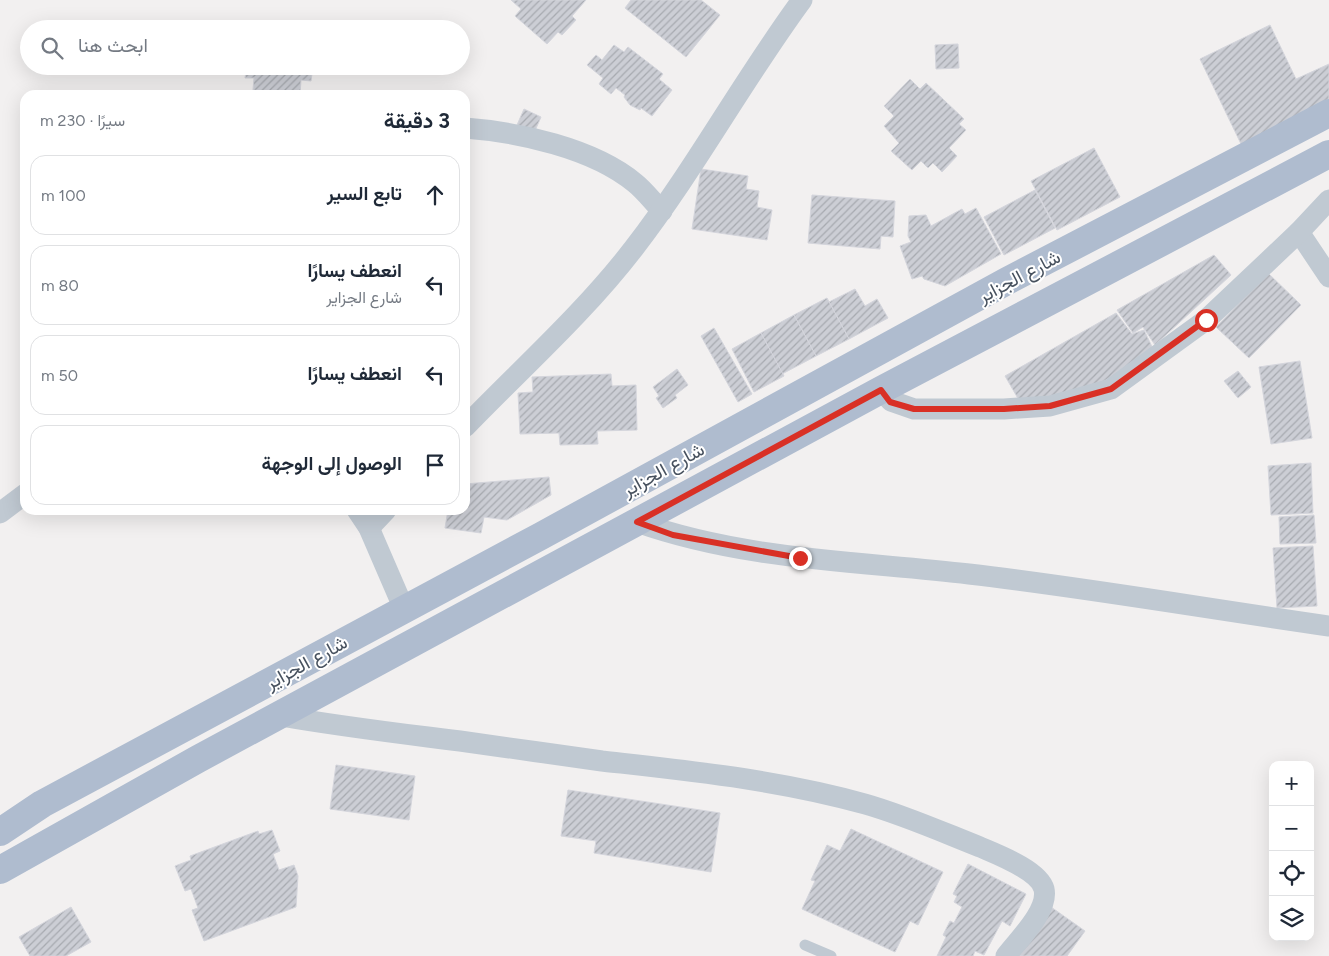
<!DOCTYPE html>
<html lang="ar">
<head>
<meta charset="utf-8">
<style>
  body { margin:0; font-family:Figtree,Vazirmatn,sans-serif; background:#f2f2f3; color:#1f2937; direction:rtl }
  .controls { position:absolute; right:15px; bottom:15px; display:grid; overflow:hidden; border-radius:10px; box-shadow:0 5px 20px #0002 }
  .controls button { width:45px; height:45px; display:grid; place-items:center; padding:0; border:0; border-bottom:1px solid #e0e1e3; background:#fff; color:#1f2937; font:25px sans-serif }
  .stop { position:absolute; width:15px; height:15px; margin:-11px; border:4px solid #d93025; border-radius:50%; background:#fff }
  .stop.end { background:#d93025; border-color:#fff; box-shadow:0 1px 5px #0008 }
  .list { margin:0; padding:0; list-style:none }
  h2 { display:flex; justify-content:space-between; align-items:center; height:65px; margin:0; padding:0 20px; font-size:21px }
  h2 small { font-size:16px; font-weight:400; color:#747a83 }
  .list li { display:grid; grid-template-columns:32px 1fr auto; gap:15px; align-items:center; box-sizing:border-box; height:80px; margin:0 10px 10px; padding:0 10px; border:1px solid #e0e1e3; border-radius:15px }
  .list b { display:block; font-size:19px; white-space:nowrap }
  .list p { margin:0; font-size:16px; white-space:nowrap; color:#747a83 }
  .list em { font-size:16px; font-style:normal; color:#747a83 }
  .icon { flex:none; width:28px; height:28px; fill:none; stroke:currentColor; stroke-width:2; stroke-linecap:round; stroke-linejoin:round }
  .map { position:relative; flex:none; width:1329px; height:956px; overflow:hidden; direction:ltr }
  .search { position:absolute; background:#fff; box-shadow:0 5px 20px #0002; left:20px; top:20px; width:450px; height:55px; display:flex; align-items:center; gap:12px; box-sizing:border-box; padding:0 18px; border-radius:28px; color:#747a83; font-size:19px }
  .panel { position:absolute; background:#fff; box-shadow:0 5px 20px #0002; left:20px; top:90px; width:450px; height:425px; border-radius:15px; direction:rtl }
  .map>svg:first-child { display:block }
  .building { fill:url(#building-hatch); stroke:#d4d5dc }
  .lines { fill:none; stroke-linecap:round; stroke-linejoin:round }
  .lane { stroke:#c0c9d2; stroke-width:11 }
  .street { stroke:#c0c9d2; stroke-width:21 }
  .primary { stroke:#afbccf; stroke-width:28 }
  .route { stroke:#d93025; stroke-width:6 }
  .labels { text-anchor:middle; stroke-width:4; stroke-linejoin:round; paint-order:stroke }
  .street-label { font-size:19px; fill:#47515e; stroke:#fff }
</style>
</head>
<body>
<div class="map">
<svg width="1329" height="956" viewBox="0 0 1329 956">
  <defs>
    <pattern id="building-hatch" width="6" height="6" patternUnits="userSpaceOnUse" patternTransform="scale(1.25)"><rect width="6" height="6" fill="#ccced5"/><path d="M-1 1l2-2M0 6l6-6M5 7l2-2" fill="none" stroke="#a7aab0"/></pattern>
  </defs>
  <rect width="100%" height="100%" fill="#f2f0f0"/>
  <g class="building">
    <path d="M511,0H586L572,16L576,20L562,35L558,32L547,44L515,16L521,9Z"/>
    <path d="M631,0H701L720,15L686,57L625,8Z"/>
    <path d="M1270,25L1296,79L1329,64V104L1242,146L1200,59Z"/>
    <path d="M958,44L959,68L936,69L935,45Z"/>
    <path d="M614,45L624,52L628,47L663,74L659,79L672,90L652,116L641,108L640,110L630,105L624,97L625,95L616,88L611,94L599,84L603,78L587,65L596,55L602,60Z"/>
    <path d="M247,66H313L311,81L301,80L300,95L253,90L254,78H245Z"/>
    <path d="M910,79L920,89L926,83L964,119L959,124L966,130L949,148L957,156L942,172L933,163L928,168L921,161L912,170L891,151L899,143L884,126L894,116L884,106Z"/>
    <path d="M524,109L541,117L534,133L517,125Z"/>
    <path d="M1094,148L1120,197L1057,230L1031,181Z"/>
    <path d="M701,169L748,176L746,189L759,191L757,207L772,210L767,240L692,229Z"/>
    <path d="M1035,190L1055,228L1004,255L984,217Z"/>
    <path d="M812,195L895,201L893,237L881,236L880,249L808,243Z"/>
    <path d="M976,208L1001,254L945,286L924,279L922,276L912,279L900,246L911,242L908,236L909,216L926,215L931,226L962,209L965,214Z"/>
    <path d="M1214,255L1231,275L1155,345L1143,327L1133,333L1117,310Z"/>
    <path d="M1268,273L1301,305L1249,358L1216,327Z"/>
    <path d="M855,289L865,306L877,299L888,318L849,339L829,302Z"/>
    <path d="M827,298L849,339L816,356L794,315Z"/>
    <path d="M1116,313L1132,334L1144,330L1155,353L1088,390L1020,402L1005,376Z"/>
    <path d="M794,315L816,356L782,374L761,333Z"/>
    <path d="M714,328L752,394L738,402L701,336Z"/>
    <path d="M761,333L784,376L754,392L732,349Z"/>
    <path d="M1300,361L1312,438L1271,444L1259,367Z"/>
    <path d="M677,369L688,385L675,395L677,398L663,408L656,398L659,396L653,387Z"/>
    <path d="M1238,371L1251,387L1238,398L1224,381Z"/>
    <path d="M611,374L612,386L636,385L637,430L597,431L598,444L560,445L559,433L520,434L518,393L533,392L532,377Z"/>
    <path d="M1311,463L1313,513L1271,515L1268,466Z"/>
    <path d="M549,477L551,495L507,520L484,517L481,533L445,528L448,510H465V484Z"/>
    <path d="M1314,515L1316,543L1280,544L1279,517Z"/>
    <path d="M1313,546L1317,606L1277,608L1273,548Z"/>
    <path d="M336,765L415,776L409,820L330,809Z"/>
    <path d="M568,790L720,813L711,872L594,853L596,841L561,836Z"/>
    <path d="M851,829L943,872L918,925L910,921L895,952L802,909L815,881L811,880L827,845L840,851Z"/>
    <path d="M272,830L280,851L273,854L279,870L294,865L298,876L296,907L204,941L192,910L198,908L191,889L185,891L175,866L191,860L190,856L258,831L259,834Z"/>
    <path d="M968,864L1026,894L1010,926L1002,921L984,955L975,951L973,956H937L946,937L943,935L950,921L954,923L962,907L954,902L957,896L953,894Z"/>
    <path d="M71,907L91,942L66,956H30L19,937Z"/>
    <path d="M1051,907L1085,931L1067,956H1016Z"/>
  </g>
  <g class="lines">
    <path class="lane" d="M805,945L831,956"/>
    <g class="street">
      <path d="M465,128C518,132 593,148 635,183C645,191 653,202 662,211"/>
      <path d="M1299,232L1329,277"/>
      <path d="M881,390L891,401L914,409H1004L1050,406L1111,389L1206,320L1299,232L1329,200"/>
      <path d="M465,427C522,368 584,313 634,248C695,169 743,80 802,0"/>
      <path d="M357,510L369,528L404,609"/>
      <path d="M0,513L25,494"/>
      <path d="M637,522C744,560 858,561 969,574C1089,588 1209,609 1329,626"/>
      <path d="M369,528L386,510"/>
      <path d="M281,716C343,727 405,734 467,742C512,748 557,755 602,761C690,771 780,780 865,804C904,815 942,832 980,847C996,854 1039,870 1044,889C1049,911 1017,941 1006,956"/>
    </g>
    <g class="primary">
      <path d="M0,832L42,804L541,536L1007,281L1329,113"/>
      <path d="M0,870L198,759L881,390L1329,154"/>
    </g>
  </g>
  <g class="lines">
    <path class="route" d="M800,558L673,535L637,522L881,390L890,402L914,409H1004L1050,406L1111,389L1206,320"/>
  </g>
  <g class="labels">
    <g class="street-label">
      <text transform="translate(1019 276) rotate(-28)" y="7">شارع الجزاير</text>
      <text transform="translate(663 469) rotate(-29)" y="7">شارع الجزاير</text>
      <text transform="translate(306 662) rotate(-29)" y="7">شارع الجزاير</text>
    </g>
  </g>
</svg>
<div class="controls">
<button>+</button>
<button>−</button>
<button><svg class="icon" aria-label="locate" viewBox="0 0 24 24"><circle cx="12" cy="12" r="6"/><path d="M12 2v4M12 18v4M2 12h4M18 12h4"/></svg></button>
<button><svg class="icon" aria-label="layers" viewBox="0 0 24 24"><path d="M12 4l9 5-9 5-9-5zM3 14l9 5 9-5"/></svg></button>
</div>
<div class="stop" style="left:1206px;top:320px"></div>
<div class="stop end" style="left:800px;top:558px"></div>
<div class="search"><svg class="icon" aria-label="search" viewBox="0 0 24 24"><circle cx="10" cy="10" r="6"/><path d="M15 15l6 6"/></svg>ابحث هنا</div>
<section class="panel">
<h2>3 دقيقة<small>سيرًا · 230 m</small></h2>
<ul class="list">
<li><svg class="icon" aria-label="ahead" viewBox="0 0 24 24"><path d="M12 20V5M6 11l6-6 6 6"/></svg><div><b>تابع السير</b></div><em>100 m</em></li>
<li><svg class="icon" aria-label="left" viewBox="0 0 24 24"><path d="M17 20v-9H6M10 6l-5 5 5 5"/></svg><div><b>انعطف يسارًا</b><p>شارع الجزاير</p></div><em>80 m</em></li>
<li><svg class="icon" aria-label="left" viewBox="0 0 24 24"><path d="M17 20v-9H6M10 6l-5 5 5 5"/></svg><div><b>انعطف يسارًا</b></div><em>50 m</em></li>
<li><svg class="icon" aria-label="arrive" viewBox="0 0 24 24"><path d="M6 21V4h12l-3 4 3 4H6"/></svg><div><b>الوصول إلى الوجهة</b></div></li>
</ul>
</section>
</div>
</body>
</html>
